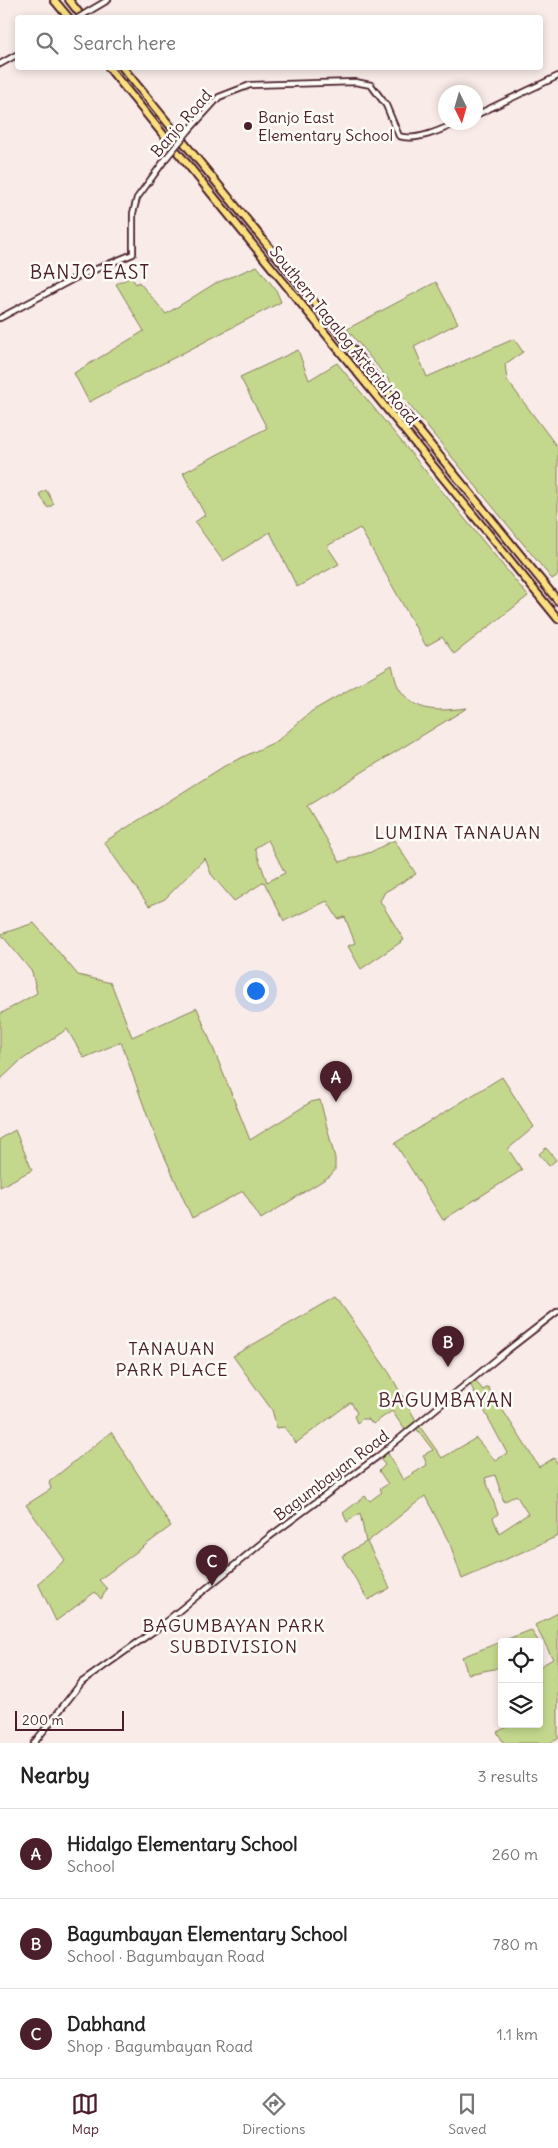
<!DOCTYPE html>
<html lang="en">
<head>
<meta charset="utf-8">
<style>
  body { margin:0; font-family:Delius,sans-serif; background:#f6f6f6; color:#222 }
  .controls { position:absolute; right:15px; bottom:15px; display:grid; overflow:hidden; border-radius:5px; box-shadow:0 2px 8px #0003 }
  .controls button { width:45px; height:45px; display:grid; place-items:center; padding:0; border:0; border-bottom:1px solid #e0e0e0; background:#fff; color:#222; font:25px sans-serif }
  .compass { position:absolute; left:438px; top:85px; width:45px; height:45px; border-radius:50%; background:#fff; box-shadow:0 2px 8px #0003; rotate:175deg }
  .scale { position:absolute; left:15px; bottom:12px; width:109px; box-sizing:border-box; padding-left:5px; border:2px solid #4a1f2b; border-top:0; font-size:14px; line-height:18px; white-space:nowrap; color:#4a1f2b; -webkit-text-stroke:4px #fdfcf7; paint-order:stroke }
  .you { position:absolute; left:255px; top:990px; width:18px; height:18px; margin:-12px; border:4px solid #fff; border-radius:50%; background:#1a73e8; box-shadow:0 0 0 8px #1a73e833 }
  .badge { display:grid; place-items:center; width:32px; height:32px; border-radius:50%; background:#4a1f2b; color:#fff; font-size:16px; font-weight:700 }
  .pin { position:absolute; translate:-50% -41px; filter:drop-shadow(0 1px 2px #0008) }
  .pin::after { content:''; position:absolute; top:26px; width:18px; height:15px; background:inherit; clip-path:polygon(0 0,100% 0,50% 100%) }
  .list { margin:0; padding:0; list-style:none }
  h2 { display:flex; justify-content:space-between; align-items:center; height:65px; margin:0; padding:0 20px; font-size:21px }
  h2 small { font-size:16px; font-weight:400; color:#767676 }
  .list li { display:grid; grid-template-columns:32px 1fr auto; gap:15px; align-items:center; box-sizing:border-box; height:90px; padding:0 20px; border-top:1px solid #e0e0e0 }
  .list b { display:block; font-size:19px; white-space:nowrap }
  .list p { margin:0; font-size:16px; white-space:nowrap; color:#767676 }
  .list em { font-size:16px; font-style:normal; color:#767676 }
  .icon { flex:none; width:28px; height:28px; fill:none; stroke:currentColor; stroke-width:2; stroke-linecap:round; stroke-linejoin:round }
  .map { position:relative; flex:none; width:558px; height:1743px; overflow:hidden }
  .search { position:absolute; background:#fff; box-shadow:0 2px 8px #0003; left:15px; right:15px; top:15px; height:55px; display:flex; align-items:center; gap:12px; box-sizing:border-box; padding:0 18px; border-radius:5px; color:#767676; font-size:19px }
  .sheet { height:335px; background:#fff }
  nav { display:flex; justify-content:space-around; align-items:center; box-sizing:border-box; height:70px; border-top:1px solid #e0e0e0; background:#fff; font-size:14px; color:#767676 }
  nav a { display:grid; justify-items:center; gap:2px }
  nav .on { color:#4a1f2b }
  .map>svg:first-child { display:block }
  .green { fill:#c4d88d; stroke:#877c5c; fill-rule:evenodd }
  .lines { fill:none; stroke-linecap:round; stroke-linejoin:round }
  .tertiary-casing { stroke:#4a1f2b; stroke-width:8 }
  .motorway-casing { stroke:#4a1f2b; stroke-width:10 }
  .tertiary { stroke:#fdfcf7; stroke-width:4.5 }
  .motorway { stroke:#fbe080; stroke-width:6 }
  .tertiary-bridge-casing { stroke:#4a1f2b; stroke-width:8; stroke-linecap:butt }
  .tertiary-bridge { stroke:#fdfcf7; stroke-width:4.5 }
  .poi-dot { fill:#4a1f2b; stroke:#fdfcf7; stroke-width:2 }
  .labels { text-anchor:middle; stroke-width:5; stroke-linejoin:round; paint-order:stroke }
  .poi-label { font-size:16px; fill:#4a1f2b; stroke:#fdfcf7; text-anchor:start }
  .street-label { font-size:16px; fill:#4a1f2b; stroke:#fdfcf7 }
  .neighbourhood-label { font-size:18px; letter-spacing:1px; fill:#4a1f2b; stroke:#fdfcf7 }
  .quarter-label { font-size:19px; letter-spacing:1px; fill:#4a1f2b; stroke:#fdfcf7 }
</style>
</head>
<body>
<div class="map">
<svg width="558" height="1743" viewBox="0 0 558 1743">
  <rect width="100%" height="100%" fill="#f9ece8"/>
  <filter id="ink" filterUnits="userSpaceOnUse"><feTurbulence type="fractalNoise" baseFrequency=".02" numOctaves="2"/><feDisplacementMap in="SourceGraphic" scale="10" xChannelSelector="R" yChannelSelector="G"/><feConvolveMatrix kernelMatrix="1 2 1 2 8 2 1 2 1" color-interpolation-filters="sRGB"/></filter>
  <g filter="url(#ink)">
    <g class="green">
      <path d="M257,266L276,290L281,302L89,402L74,373L144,331L116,284L131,277L136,284L139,282L166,314L214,284Z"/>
      <path d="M436,282L458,323L414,346L427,377L514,339L523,352L505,364L507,380L558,448V575L552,579L347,329Z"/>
      <path d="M298,350L309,380L337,363L528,596L454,654L442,637L426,646L360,528L327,546L339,564L297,587L270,532L223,561L195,522L205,515L183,473L267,428L240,377Z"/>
      <path d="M46,490L54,504L48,508L39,494Z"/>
      <path d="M392,665C394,672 395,682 399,688C415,714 440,711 467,708L307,806L340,862L371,852L394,840L416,874L385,892L380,901L404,940L361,969L348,946L355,943L345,917L338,919L327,901L284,921L264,882L234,901L211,874L205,858L165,899L149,906L104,842L226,765L277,741L312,711ZM268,840L285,873L267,882L255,848Z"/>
      <path d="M34,923L78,975L111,983L132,1037L197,1008L250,1140L311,1102L320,1100L335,1158V1170L330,1176L261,1219L243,1191L192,1218L151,1126L121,1042L84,1058L67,1029L19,1062L0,1080V1014L37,993L32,972L1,934Z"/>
      <path d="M502,1077L534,1127L508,1149L522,1170L443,1220L395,1143Z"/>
      <path d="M15,1130L32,1170L0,1187V1139Z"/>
      <path d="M546,1148L556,1160L549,1166L539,1154Z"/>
      <path d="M336,1297L390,1374L418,1424L442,1458L476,1438L495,1461L507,1453L469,1382L473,1378L483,1390L488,1387L539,1467L554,1458L558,1465V1536L462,1579L450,1544L425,1496L367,1542L390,1588L368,1600L342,1556L366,1542L360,1513L347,1522L343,1513L365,1496L370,1501L382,1492L380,1489L388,1484L379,1471L385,1465L378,1456L386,1450L403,1480L427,1465L423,1455L433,1450L415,1427L407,1433L392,1411L373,1424L368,1419H362L357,1423L354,1416L357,1413L351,1402L296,1443L284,1427L277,1428L272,1410L233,1356ZM495,1475L504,1502L516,1495L528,1514L499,1533L493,1518L498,1514L485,1478Z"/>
      <path d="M111,1432L171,1526L99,1580L107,1589L101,1599L95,1592L56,1621L38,1583L65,1560L26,1505L51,1489L49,1482Z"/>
      <path d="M558,1613V1739L550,1743H504L497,1732L513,1724H539V1711L541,1710L539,1707V1667L553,1659L535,1625Z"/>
      <path d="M531,1630L539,1642H502V1665L494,1669L468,1674L462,1657Z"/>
    </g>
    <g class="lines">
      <defs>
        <g id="tertiary">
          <path d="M91,10L108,0"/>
          <path d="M0,64L18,54"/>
          <path d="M476,115L558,76"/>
          <path d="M190,129L219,97L250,85L355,82L371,85L386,105L399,136C416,142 443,129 459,122"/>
          <path d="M0,318L77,277L133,254V213L137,198L167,157"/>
          <path d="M34,1743L82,1682L158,1628L269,1537L377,1457L509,1349L558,1311"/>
        </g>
        <g id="motorway">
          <path d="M54,0L69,18"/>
          <path d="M69,0L83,18"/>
          <path d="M109,68L558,619"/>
          <path d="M123,68L558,601"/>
        </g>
      </defs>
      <use href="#tertiary" class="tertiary-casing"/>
      <use href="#motorway" class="motorway-casing"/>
      <use href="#tertiary" class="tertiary"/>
      <use href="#motorway" class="motorway"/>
      <defs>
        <g id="tertiary-bridge">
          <path d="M78,18L91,10"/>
          <path d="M167,157L190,129"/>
        </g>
      </defs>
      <use href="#tertiary-bridge" class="tertiary-bridge-casing"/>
      <use href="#tertiary-bridge" class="tertiary-bridge"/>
    </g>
  </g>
  <circle class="poi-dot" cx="248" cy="126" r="5"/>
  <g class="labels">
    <g class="poi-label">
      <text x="258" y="123">Banjo East<tspan x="258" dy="18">Elementary School</tspan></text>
    </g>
    <g class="street-label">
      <text transform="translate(181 123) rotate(-49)" y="6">Banjo Road</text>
      <text transform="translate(344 335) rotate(51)" y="6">Southern Tagalog Arterial Road</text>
      <text transform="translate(331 1475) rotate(-37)" y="6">Bagumbayan Road</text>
    </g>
    <g class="neighbourhood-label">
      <text x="458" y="839">LUMINA TANAUAN</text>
      <text x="172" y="1355">TANAUAN<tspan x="172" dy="21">PARK PLACE</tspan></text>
      <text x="234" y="1632">BAGUMBAYAN PARK<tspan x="234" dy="21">SUBDIVISION</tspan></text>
    </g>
    <g class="quarter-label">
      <text x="90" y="279">BANJO EAST</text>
      <text x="446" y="1407">BAGUMBAYAN</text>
    </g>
  </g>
</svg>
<div class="controls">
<button><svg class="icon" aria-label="locate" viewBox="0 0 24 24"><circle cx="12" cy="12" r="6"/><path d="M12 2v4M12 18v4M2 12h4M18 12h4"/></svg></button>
<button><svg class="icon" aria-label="layers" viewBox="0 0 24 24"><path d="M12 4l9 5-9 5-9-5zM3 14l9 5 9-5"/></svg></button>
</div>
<svg class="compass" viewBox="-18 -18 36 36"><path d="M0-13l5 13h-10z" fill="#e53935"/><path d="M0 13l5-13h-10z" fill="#767676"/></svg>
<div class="scale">200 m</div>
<div class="you"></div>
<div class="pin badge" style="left:336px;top:1102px">A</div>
<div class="pin badge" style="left:448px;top:1367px">B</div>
<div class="pin badge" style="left:212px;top:1586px">C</div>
<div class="search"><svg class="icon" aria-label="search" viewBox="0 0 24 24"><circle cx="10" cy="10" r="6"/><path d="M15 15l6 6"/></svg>Search here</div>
</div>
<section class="sheet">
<h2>Nearby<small>3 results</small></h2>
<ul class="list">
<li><span class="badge">A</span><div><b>Hidalgo Elementary School</b><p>School</p></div><em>260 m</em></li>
<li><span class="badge">B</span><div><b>Bagumbayan Elementary School</b><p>School · Bagumbayan Road</p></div><em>780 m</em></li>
<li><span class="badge">C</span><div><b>Dabhand</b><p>Shop · Bagumbayan Road</p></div><em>1.1 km</em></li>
</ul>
</section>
<nav>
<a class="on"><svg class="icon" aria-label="map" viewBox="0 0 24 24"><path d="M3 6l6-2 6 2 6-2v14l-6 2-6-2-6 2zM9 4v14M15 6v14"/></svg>Map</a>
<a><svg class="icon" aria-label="directions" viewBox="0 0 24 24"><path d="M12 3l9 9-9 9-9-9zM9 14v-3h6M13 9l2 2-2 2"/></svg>Directions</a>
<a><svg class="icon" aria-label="saved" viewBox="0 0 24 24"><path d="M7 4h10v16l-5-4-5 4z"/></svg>Saved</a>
</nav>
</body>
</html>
